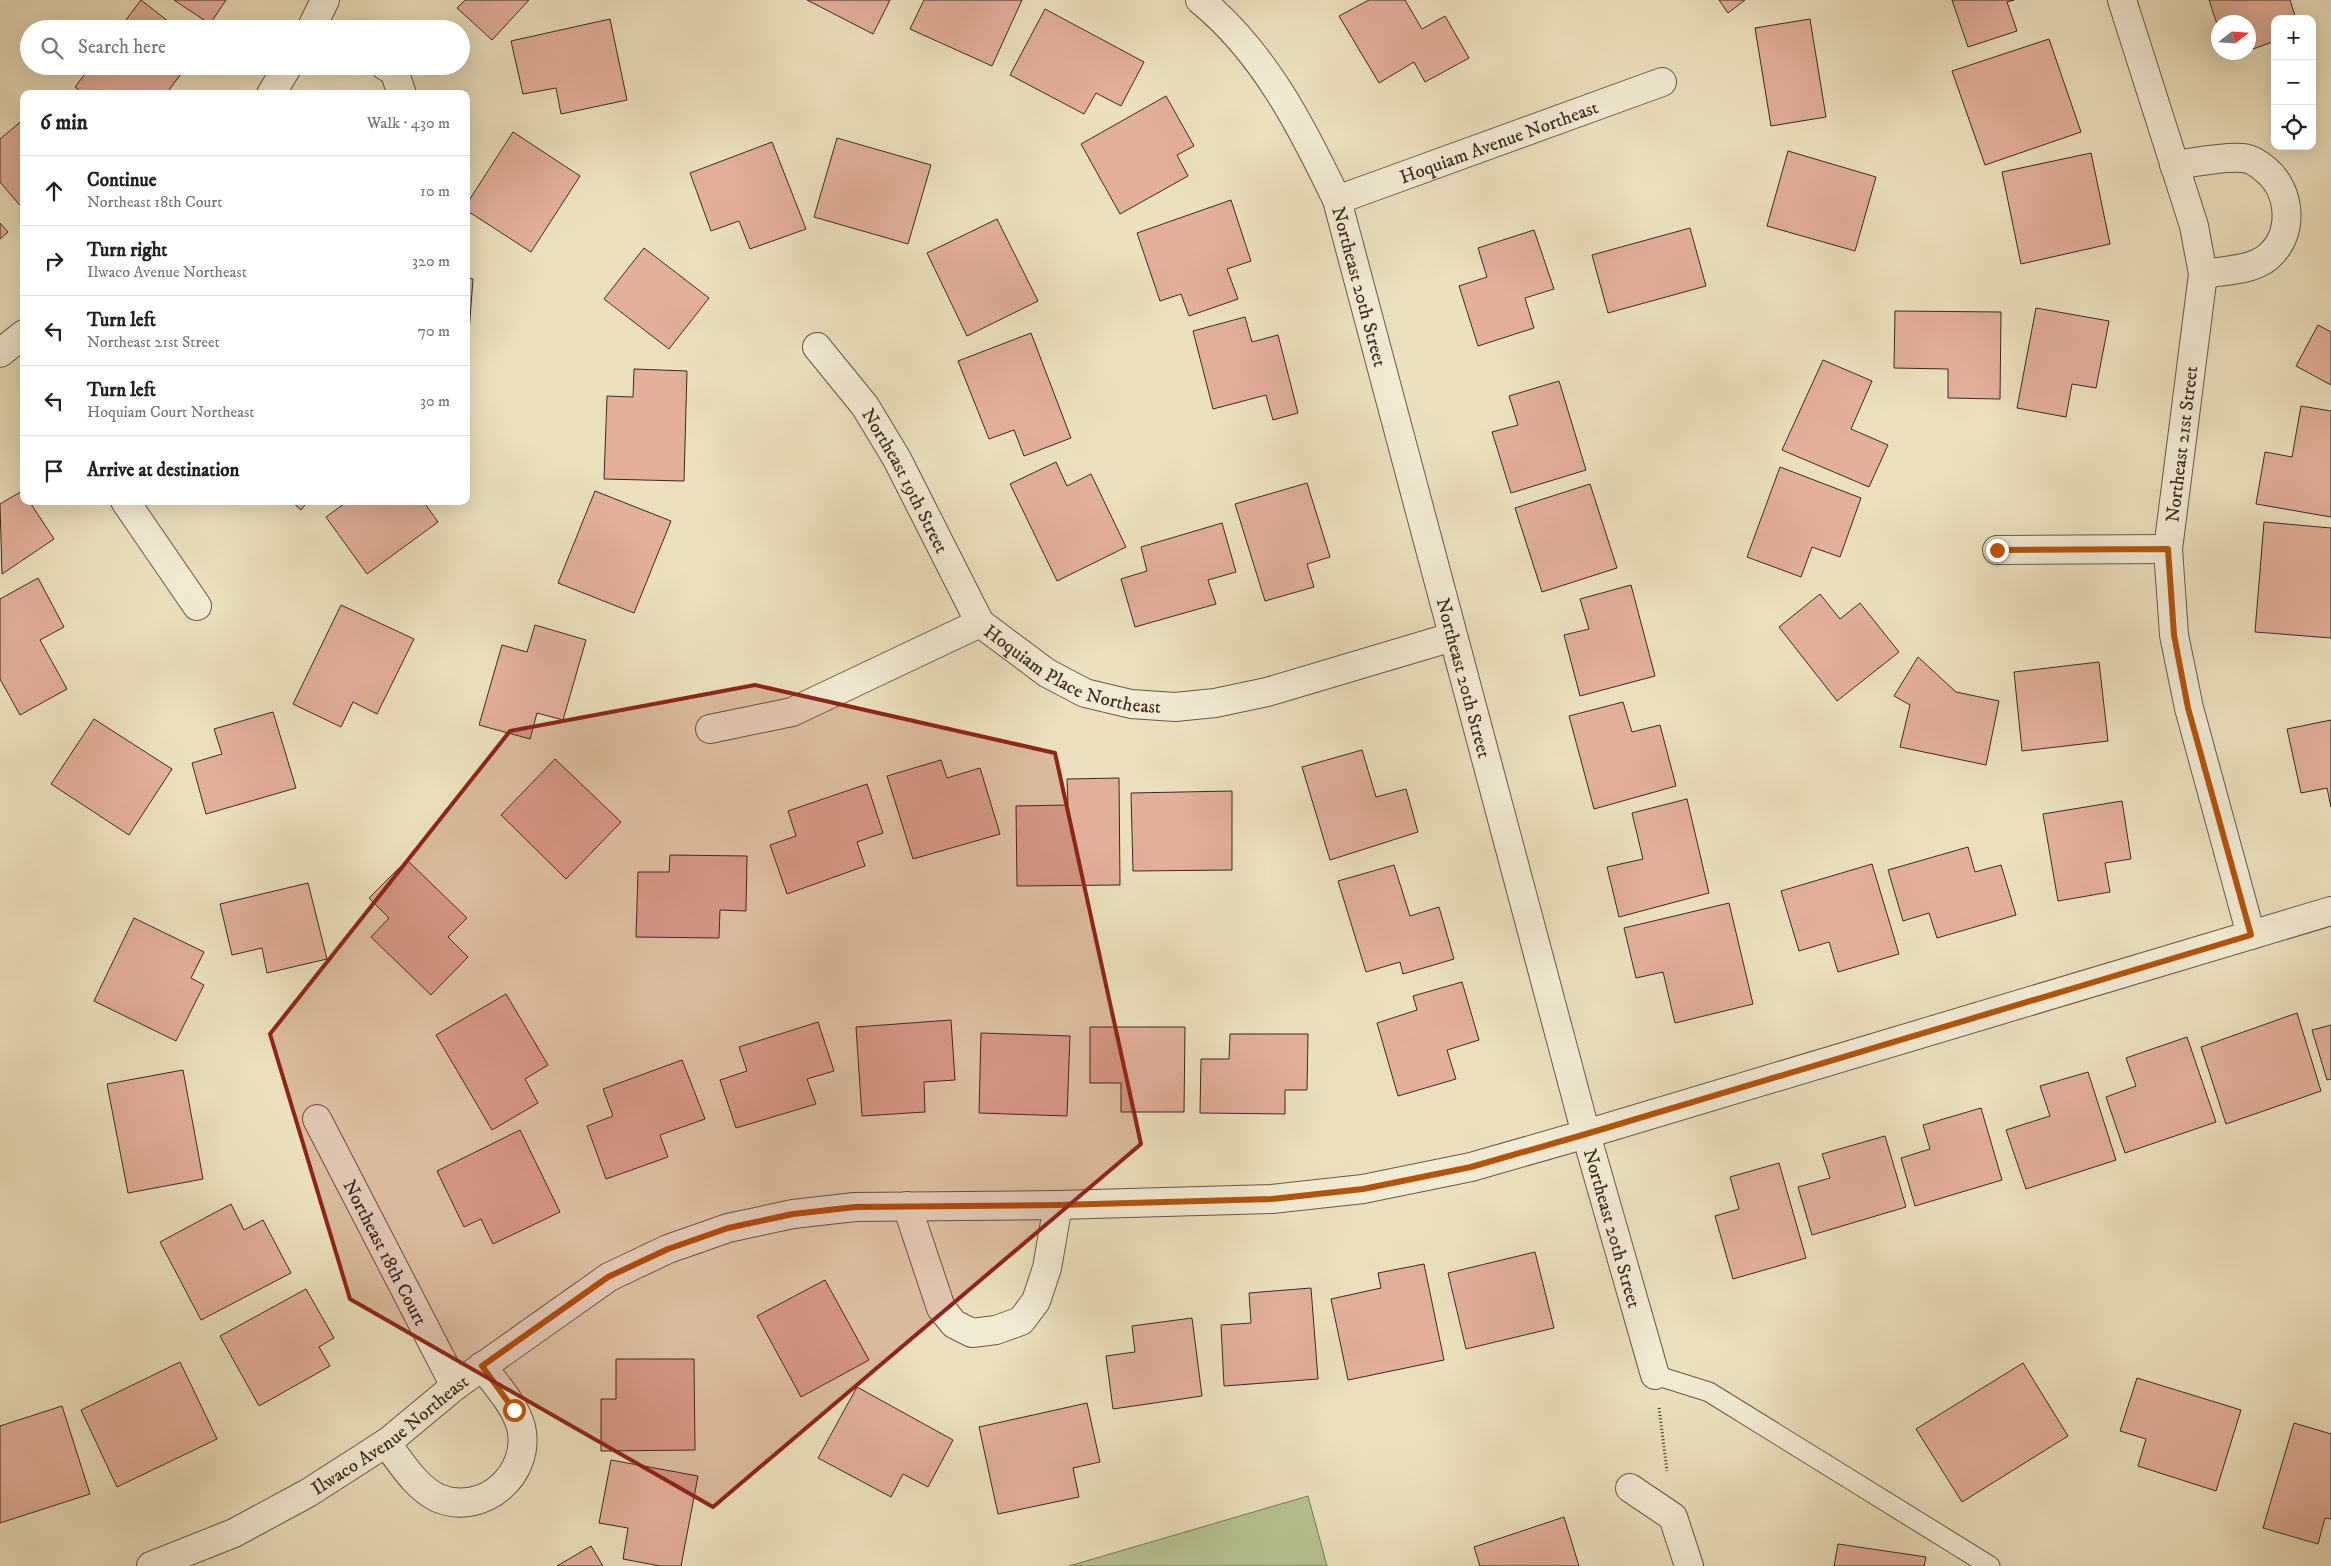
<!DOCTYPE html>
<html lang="en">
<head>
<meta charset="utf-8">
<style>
  body { margin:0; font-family:"IM FELL DW Pica",serif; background:#f2f2f2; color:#222 }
  .controls { position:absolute; right:15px; top:15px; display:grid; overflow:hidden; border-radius:10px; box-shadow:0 5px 20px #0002 }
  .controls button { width:45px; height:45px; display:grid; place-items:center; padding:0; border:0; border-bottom:1px solid #e0e0e0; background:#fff; color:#222; font:25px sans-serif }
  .compass { position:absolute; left:2211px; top:15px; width:45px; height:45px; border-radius:50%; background:#fff; box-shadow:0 5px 20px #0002; rotate:73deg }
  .stop { position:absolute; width:15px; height:15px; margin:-11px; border:4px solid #b45309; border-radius:50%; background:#fff }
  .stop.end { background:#b45309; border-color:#fff; box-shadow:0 1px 5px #0008 }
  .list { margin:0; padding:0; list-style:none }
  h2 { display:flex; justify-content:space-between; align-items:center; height:65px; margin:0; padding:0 20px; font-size:21px }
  h2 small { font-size:16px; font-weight:400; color:#767676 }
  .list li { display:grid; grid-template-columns:32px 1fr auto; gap:15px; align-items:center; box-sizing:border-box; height:70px; padding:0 20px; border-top:1px solid #e0e0e0 }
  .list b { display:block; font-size:19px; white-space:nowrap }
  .list p { margin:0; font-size:16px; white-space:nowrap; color:#767676 }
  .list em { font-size:16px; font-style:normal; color:#767676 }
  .icon { flex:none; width:28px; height:28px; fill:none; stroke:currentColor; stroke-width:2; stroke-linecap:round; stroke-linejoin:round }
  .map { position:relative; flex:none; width:2331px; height:1566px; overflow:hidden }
  .search { position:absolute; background:#fff; box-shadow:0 5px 20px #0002; left:20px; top:20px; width:450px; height:55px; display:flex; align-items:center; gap:12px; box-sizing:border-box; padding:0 18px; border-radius:28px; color:#767676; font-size:19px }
  .panel { position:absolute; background:#fff; box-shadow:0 5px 20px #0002; left:20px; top:90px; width:450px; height:415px; border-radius:10px }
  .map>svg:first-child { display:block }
  .green { fill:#b6c292; stroke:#797659 }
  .building { fill:#e2af9b; stroke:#3c2920 }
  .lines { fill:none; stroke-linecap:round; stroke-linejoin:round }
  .service-casing { stroke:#685747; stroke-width:21 }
  .minor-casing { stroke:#685747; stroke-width:30 }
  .path { stroke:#3c2920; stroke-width:3; stroke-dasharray:1 2.5; stroke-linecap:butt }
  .service { stroke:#f2ebd4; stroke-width:19 }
  .minor { stroke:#f2ebd4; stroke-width:28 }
  .route { stroke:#b45309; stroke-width:6 }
  .marked { fill:#8f2418; fill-opacity:0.2; stroke:#8f2418; stroke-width:4; stroke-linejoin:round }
  .labels { text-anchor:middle; stroke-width:4; stroke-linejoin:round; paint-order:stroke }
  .street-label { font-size:19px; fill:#3c2920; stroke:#f2ebd4 }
</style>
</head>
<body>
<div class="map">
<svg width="2331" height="1566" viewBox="0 0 2331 1566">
  <rect width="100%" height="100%" fill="#ebe0bd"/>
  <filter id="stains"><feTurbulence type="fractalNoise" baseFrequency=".004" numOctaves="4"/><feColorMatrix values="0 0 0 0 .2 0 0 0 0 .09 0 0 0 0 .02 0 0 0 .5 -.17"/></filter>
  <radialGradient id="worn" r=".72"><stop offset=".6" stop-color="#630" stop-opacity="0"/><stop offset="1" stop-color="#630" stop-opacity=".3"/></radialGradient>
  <path class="green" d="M1308,1496L1327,1566H1069Z"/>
  <g class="building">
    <path d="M141,0L178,29H119Z"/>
    <path d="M174,0H226L210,24Z"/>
    <path d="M465,0H529L492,40L457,8Z"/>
    <path d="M807,0H890L873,34Z"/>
    <path d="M924,0H1022L992,66L910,29Z"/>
    <path d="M1369,0H1405L1422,29L1445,16L1469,58L1425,82L1414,62L1379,83L1339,16Z"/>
    <path d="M1719,0H1745L1728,13Z"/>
    <path d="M1952,0H2014L2007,2L2017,31L1968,47Z"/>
    <path d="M2209,0H2290L2296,19H2275V41L2253,49L2248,36V22H2244L2242,18L2230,22H2218V27Z"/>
    <path d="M1045,9L1144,62L1121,106L1096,93L1084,114L1010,75Z"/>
    <path d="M610,19L627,100L561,114L556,88L523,94L511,41Z"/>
    <path d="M1810,19L1826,117L1771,126L1755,28Z"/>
    <path d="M2049,39L2081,132L1985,165L1952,71Z"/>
    <path d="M91,66H187L166,94H84L75,87Z"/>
    <path d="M1166,96L1194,146L1177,155L1188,176L1120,214L1081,144Z"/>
    <path d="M24,119V210L0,182V139Z"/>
    <path d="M513,132L580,176L531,252L466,210V205Z"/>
    <path d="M837,138L931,165L908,244L814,217Z"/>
    <path d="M772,142L806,229L750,249L739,221L711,231L690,173Z"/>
    <path d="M1788,151L1876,177L1855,251L1767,226Z"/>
    <path d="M2091,153L2110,244L2021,264L2002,172Z"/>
    <path d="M1231,200L1251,261L1227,269L1238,299L1189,316L1181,294L1160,301L1137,233Z"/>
    <path d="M997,219L1038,301L967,336L927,253Z"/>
    <path d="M0,223L8,232L0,239Z"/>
    <path d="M1690,228L1706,286L1608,313L1592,255Z"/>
    <path d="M1534,230L1554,289L1525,298L1534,328L1478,346L1459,286L1487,277L1478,248Z"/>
    <path d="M644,248L709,298L669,349L604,299Z"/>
    <path d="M466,278L473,279L468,346H466Z"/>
    <path d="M2036,308L2109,321L2096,388L2072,384L2066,417L2017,408Z"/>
    <path d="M1895,311L2001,312L2000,399L1948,398V369L1894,368Z"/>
    <path d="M1245,317L1252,342L1278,335L1298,413L1273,420L1266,395L1213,409L1193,331Z"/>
    <path d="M2318,325L2331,332V385L2296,366Z"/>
    <path d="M1031,333L1071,438L1024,456L1014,430L989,439L958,361Z"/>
    <path d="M1823,360L1872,381L1851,429L1888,445L1869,487L1782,450Z"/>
    <path d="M634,369L687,371L684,481L604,479L607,396L633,397Z"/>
    <path d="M1559,381L1586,470L1511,493L1492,432L1518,425L1509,396Z"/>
    <path d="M2301,406L2331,411V517L2256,504L2265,452L2292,457Z"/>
    <path d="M1056,462L1067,486L1091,474L1126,547L1057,581L1010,484Z"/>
    <path d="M1780,467L1861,498L1840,557L1812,547L1801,577L1747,557Z"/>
    <path d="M1307,483L1330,557L1307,564L1314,587L1265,601L1235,504Z"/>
    <path d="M1590,484L1617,568L1542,592L1515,508Z"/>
    <path d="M22,491L24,501H29L54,539L2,574L0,504Z"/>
    <path d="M595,491L671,521L634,613L558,583Z"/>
    <path d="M291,501H308L301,510Z"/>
    <path d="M348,501H423L438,522L367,574L326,517Z"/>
    <path d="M2264,522L2331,528V638L2255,632Z"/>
    <path d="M1222,523L1236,572L1208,580L1216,604L1135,627L1121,579L1147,571L1141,547Z"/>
    <path d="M38,578L64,627L40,640L67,689L20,715L0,679V599Z"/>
    <path d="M1631,585L1655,676L1580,696L1564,635L1589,629L1580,599Z"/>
    <path d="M1820,594L1840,619L1860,603L1899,652L1837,701L1779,627Z"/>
    <path d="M341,605L414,639L377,714L353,702L341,727L293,704Z"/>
    <path d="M535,625L586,640L563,720L537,713L530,739L479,725L502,645L527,652Z"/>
    <path d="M1918,657L1956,692L1999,701L1986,765L1900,747L1910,705L1894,696Z"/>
    <path d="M2099,662L2108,741L2022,751L2014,672Z"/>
    <path d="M1623,702L1632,732L1660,725L1676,786L1594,809L1569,716Z"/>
    <path d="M273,712L296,788L206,814L192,763L222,754L214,729Z"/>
    <path d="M94,719L172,769L129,835L51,784Z"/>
    <path d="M2331,720V807L2327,788L2301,793L2287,729Z"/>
    <path d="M1362,750L1376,797L1406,789L1418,832L1330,860L1302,767Z"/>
    <path d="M555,759L621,822L566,879L501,815Z"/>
    <path d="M941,760L947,778L980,768L1000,834L913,859L887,776Z"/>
    <path d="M1119,778L1120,885L1017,886L1016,806L1068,805L1067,779Z"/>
    <path d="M867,784L883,833L857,842L865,866L787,894L770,845L796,836L788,811Z"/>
    <path d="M1232,791V870L1133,871L1131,793Z"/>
    <path d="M1687,799L1709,893L1619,917L1607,867L1643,859L1632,813Z"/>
    <path d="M2122,801L2131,859L2105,863L2110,892L2058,901L2043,814Z"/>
    <path d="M1968,847L1975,872L2001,865L2016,915L1937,938L1929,913L1903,921L1888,870Z"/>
    <path d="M670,855L747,856L746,911L720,910L719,938L636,937L638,872H669Z"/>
    <path d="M407,860L467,918L448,937L468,957L431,995L371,937L389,918L369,898Z"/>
    <path d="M1872,864L1899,954L1838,972L1829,942L1799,951L1781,891Z"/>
    <path d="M1394,865L1410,916L1439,907L1454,959L1403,974L1400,962L1366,972L1338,881Z"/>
    <path d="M308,883L327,959L267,973L262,948L232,955L220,904Z"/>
    <path d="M1729,903L1753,1004L1675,1023L1663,972L1636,978L1624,928Z"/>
    <path d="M134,918L204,952L191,978L204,985L176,1041L94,1001Z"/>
    <path d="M1462,982L1479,1040L1447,1050L1456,1079L1398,1096L1377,1023L1417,1010L1413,996Z"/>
    <path d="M506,994L548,1065L525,1079L538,1103L492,1130L436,1035Z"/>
    <path d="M2297,1013L2321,1091L2226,1124L2201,1047Z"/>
    <path d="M951,1020L955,1080L924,1082L925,1112L862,1116L856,1027Z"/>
    <path d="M818,1022L834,1071L807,1079L816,1104L736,1128L720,1080L747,1071L739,1047Z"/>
    <path d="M2331,1025V1079L2327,1080L2312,1030Z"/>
    <path d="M1090,1027H1185L1184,1112H1121V1083H1090Z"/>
    <path d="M981,1033L1070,1036L1067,1116L979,1113Z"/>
    <path d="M1230,1034H1308L1307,1090H1285V1114L1200,1113L1201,1059H1229Z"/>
    <path d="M2187,1037L2216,1122L2125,1153L2106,1097L2136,1086L2126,1058Z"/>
    <path d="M682,1060L705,1119L660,1135L668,1157L606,1179L587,1126L613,1116L603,1089Z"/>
    <path d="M183,1070L203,1179L128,1193L107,1084Z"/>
    <path d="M2088,1072L2116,1160L2026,1189L2006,1130L2050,1116L2040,1086Z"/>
    <path d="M1981,1108L2002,1180L1915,1206L1901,1158L1930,1149L1923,1125Z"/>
    <path d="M520,1130L560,1212L493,1244L481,1219L464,1227L437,1171Z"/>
    <path d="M1885,1136L1906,1207L1812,1235L1798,1187L1830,1178L1822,1154Z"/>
    <path d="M1779,1163L1806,1258L1733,1279L1715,1216L1739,1209L1730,1177Z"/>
    <path d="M231,1204L244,1230L263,1220L291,1273L201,1320L160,1242Z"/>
    <path d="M1535,1252L1554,1328L1466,1349L1448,1273Z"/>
    <path d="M1424,1264L1444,1360L1348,1380L1331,1299L1381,1288L1378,1273Z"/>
    <path d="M825,1280L869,1360L801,1397L757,1316Z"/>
    <path d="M1311,1288L1318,1379L1224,1386L1221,1325L1251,1323L1249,1293Z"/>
    <path d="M306,1289L334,1338L319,1347L330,1366L259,1406L220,1336Z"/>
    <path d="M1192,1318L1202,1396L1113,1409L1106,1356L1135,1352L1132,1326Z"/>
    <path d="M616,1359H694L695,1450L601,1451V1399H616Z"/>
    <path d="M180,1362L217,1439L117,1487L81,1410Z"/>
    <path d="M2023,1363L2068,1436L1962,1502L1916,1429Z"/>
    <path d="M2137,1378L2241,1410L2216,1491L2138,1466L2146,1439L2120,1431Z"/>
    <path d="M857,1387L953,1440L928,1487L903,1474L891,1497L818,1458Z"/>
    <path d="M1087,1403L1100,1462L1073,1468L1079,1497L998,1514L979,1427Z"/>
    <path d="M62,1406L90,1494L0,1523V1426Z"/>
    <path d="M2294,1423L2331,1434V1519L2325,1518L2318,1544L2263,1528Z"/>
    <path d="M611,1460L698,1476L681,1566H660L623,1559L628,1528L599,1523Z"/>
    <path d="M1564,1517L1579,1566H1480L1474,1547Z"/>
    <path d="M1838,1544L1926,1557L1924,1566H1834Z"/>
    <path d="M591,1546L603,1566H557Z"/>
  </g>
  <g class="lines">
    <defs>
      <path id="service" d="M1655,1375L1709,1392L1990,1566"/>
      <g id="minor">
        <path id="s1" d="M1200,0C1264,52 1302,127 1337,200L1586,1134L1655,1375"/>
        <path d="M2122,0L2194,226L2203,274L2168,549L2174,635L2189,708L2251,935"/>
        <path d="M311,29L325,0"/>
        <path d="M385,66L394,71L402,94"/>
        <path d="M271,94L288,66"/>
        <path d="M2174,165C2193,163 2223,156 2242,158C2250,158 2259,164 2266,170C2291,191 2295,234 2268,257C2251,271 2224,270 2203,274"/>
        <path id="s2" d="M1337,200L1662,82"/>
        <path id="s3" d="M817,347L865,406L897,459L980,623"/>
        <path d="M0,353L24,334"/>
        <path d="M125,501L197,606"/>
        <path d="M1997,550L2168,549"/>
        <path id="s4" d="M710,729L792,712L980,623L1047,673L1085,693L1131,704L1175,707L1215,703L1267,692L1452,637"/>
        <path id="s5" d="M317,1119L455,1386"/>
        <path d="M907,1206L941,1308L954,1324L972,1333L996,1330L1021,1321L1036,1301L1047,1268L1058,1205"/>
        <path d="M386,1443C401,1462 415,1487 438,1498C483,1517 532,1474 521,1427C515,1405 496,1385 482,1366"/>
        <path d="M1630,1488L1673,1517L1689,1566"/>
        <path id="s6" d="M151,1566L234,1533L308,1493L389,1441L455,1386L609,1277L668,1249L728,1228L793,1214L855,1207L1058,1205L1272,1199L1363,1189L1471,1167L1586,1134L2331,911"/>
      </g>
    </defs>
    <use href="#service" class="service-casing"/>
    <use href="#minor" class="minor-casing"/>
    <path class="path" d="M1659,1408L1667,1471"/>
    <use href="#service" class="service"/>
    <use href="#minor" class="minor"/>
  </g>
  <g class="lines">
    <path class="route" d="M514,1410L482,1366L608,1277L668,1249L728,1228L793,1214L855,1207L1058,1205L1272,1199L1363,1189L1471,1167L1586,1134L2251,935L2188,708L2174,635L2168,549L1997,550"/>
  </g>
  <path class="marked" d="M755,685L1055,753L1141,1144L713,1507L350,1299L270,1034L510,731Z"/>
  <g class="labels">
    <g class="street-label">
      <text dy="7" stroke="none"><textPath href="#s2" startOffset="172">Hoquiam Avenue Northeast</textPath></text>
      <text dy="7" stroke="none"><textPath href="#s1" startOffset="334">Northeast 20th Street</textPath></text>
      <text transform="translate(2181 444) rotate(-83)" y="7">Northeast 21st Street</text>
      <text dy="7" stroke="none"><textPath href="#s3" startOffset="161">Northeast 19th Street</textPath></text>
      <text dy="7" stroke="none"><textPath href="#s4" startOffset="398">Hoquiam Place Northeast</textPath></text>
      <text dy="7" stroke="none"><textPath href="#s1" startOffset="739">Northeast 20th Street</textPath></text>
      <text dy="7" stroke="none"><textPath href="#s1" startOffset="1309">Northeast 20th Street</textPath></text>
      <text dy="7" stroke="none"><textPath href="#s5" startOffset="150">Northeast 18th Court</textPath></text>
      <text dy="7" stroke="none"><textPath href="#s6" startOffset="274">Ilwaco Avenue Northeast</textPath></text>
    </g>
  </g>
  <rect width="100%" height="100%" filter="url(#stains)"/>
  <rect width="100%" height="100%" fill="url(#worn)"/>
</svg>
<div class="controls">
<button>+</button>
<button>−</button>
<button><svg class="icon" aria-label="locate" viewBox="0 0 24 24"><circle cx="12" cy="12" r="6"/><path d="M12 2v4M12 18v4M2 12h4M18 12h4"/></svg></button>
</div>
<svg class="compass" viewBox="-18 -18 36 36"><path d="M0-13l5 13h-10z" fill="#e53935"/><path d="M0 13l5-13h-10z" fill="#767676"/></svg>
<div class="stop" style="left:514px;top:1410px"></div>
<div class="stop end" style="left:1997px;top:550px"></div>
<div class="search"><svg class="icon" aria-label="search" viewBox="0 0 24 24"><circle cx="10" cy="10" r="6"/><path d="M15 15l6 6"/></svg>Search here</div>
<section class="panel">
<h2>6 min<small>Walk · 430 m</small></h2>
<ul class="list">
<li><svg class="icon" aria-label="ahead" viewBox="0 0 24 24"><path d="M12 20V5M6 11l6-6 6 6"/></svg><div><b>Continue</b><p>Northeast 18th Court</p></div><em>10 m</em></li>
<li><svg class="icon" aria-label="right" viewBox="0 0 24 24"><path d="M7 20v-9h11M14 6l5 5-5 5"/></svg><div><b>Turn right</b><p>Ilwaco Avenue Northeast</p></div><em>320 m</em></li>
<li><svg class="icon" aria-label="left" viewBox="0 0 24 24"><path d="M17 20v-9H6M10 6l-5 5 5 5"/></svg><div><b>Turn left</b><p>Northeast 21st Street</p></div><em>70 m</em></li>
<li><svg class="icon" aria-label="left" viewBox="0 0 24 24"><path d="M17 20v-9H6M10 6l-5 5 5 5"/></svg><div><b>Turn left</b><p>Hoquiam Court Northeast</p></div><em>30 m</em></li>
<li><svg class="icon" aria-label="arrive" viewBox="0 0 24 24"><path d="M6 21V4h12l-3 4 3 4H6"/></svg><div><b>Arrive at destination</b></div></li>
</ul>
</section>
</div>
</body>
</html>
